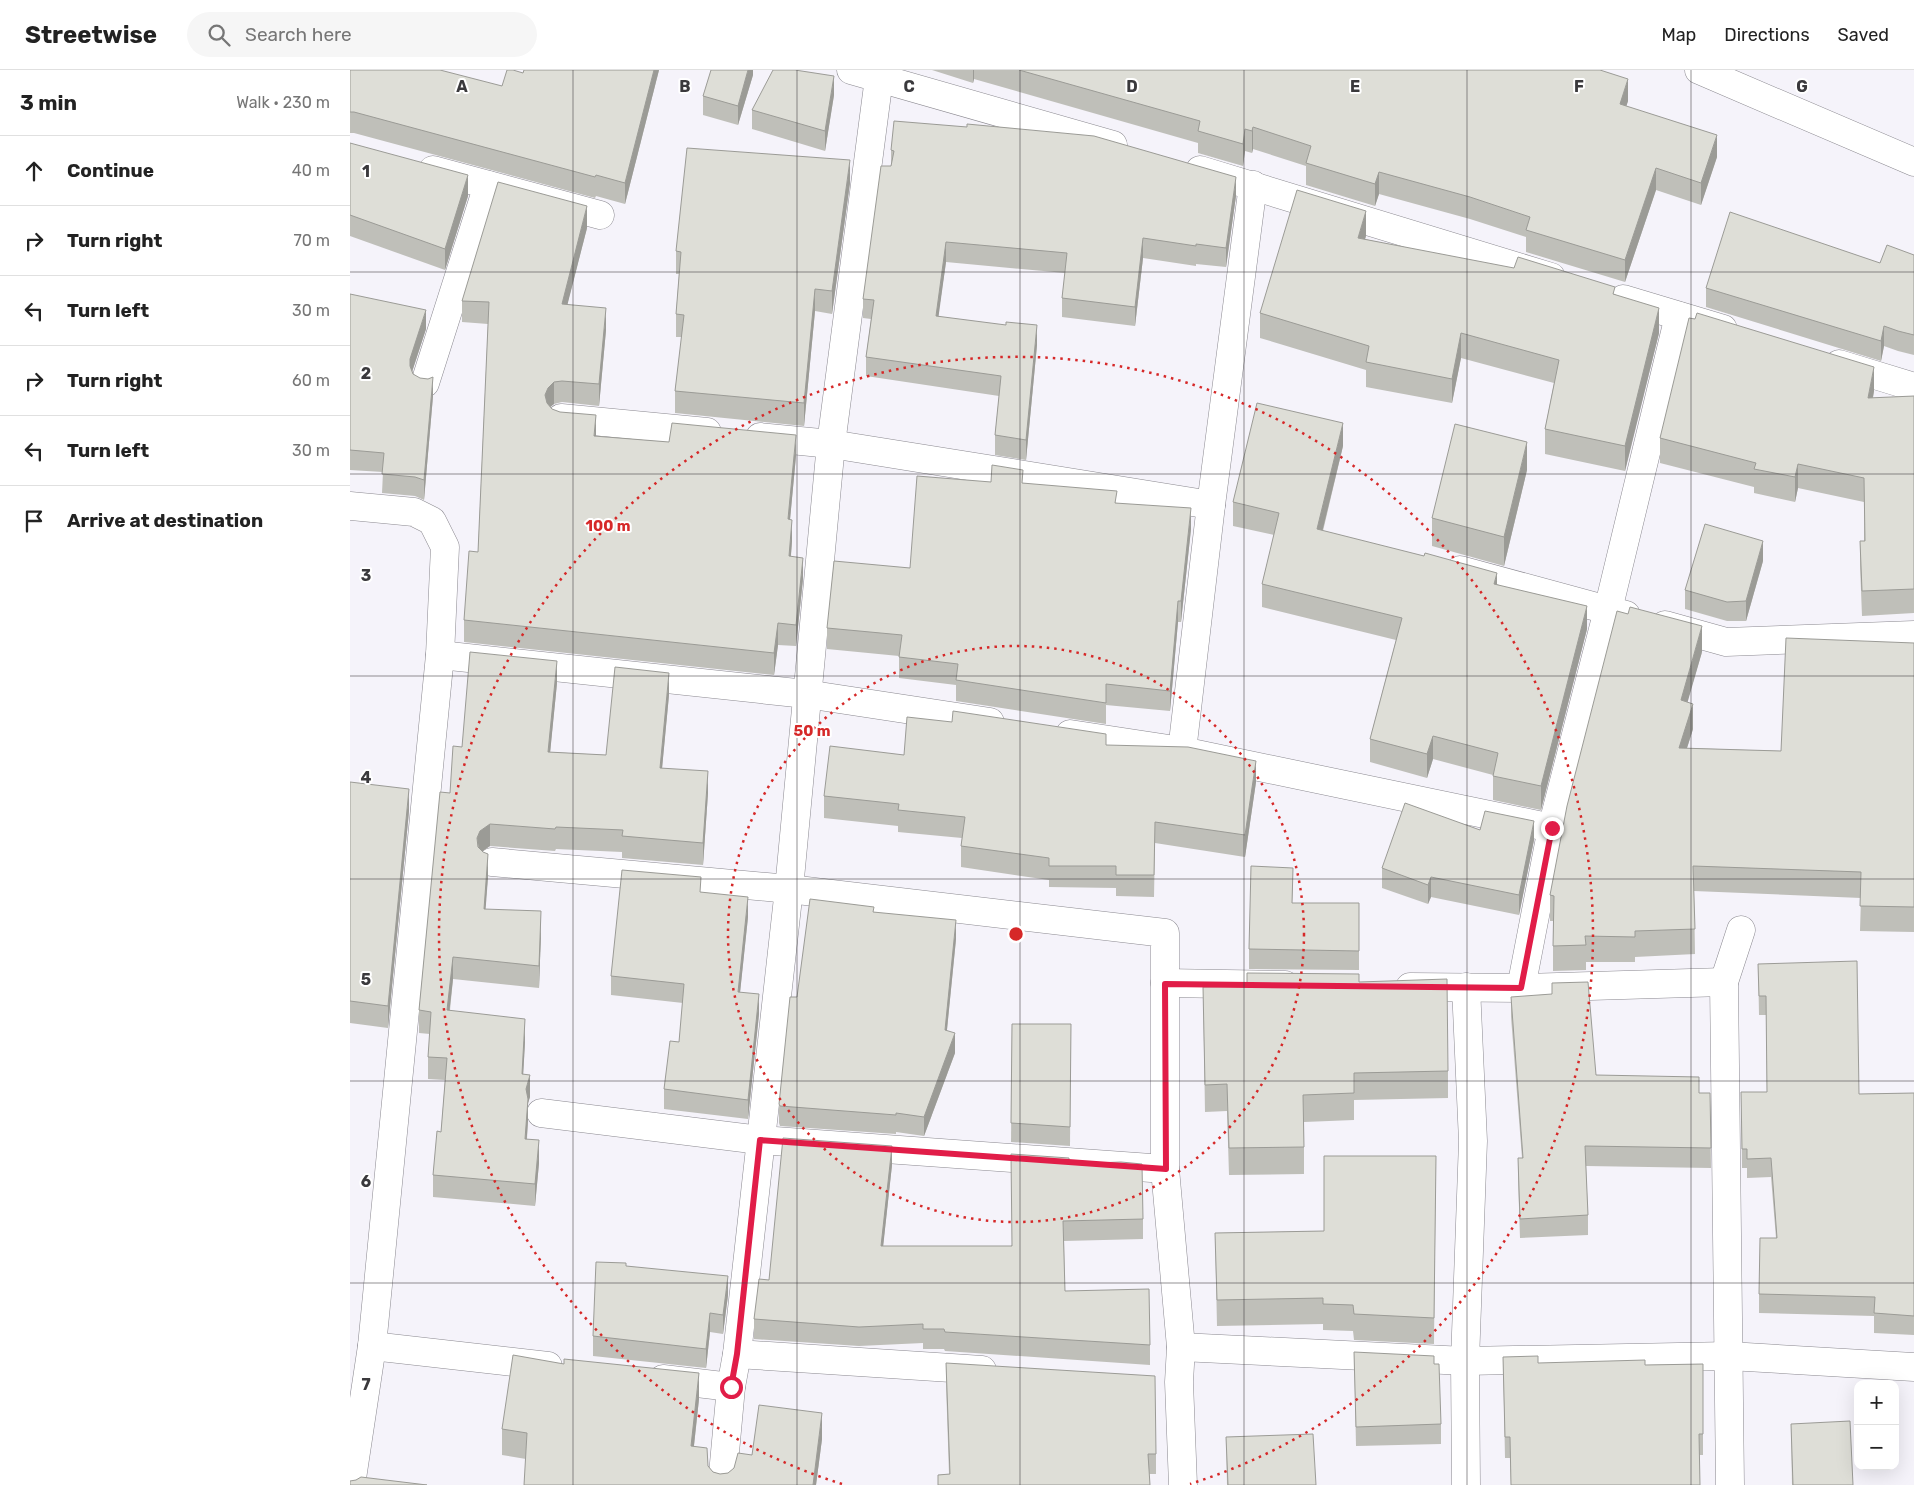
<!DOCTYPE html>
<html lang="en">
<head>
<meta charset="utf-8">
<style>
  body { margin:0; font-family:Rubik,sans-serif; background:#f6f6f6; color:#222 }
  .controls { position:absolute; right:15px; bottom:15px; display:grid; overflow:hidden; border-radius:10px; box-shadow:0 5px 20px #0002 }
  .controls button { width:45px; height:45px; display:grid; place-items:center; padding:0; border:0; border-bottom:1px solid #e0e0e0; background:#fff; color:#222; font:25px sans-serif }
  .stop { position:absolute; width:15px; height:15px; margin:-11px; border:4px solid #e11d48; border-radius:50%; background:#fff }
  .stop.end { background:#e11d48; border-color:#fff; box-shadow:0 1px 5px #0008 }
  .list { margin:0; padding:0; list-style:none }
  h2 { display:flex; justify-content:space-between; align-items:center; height:65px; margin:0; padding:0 20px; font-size:21px }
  h2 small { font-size:16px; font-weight:400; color:#767676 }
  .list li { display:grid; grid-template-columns:32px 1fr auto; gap:15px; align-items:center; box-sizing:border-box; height:70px; padding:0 20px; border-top:1px solid #e0e0e0 }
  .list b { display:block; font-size:19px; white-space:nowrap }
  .list em { font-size:16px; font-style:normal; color:#767676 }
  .icon { flex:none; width:28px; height:28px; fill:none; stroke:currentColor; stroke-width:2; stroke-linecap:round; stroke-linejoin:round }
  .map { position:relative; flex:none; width:1564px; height:1415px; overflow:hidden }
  header { display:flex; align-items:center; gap:30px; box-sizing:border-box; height:70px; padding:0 25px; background:#fff; border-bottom:1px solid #e0e0e0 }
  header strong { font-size:24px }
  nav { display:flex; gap:28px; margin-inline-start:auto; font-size:18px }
  .search { width:350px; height:45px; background:#f6f6f6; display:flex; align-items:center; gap:12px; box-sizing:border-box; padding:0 18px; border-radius:28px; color:#767676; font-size:19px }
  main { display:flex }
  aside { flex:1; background:#fff }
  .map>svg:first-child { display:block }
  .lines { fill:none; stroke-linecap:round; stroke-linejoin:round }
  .street-casing { stroke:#8b8990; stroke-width:29 }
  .secondary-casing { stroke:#8b8990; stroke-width:29 }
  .street { stroke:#fff; stroke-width:28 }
  .secondary { stroke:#fff; stroke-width:28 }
  .wall { fill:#bfbfb9 }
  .shaded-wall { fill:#9b9b96 }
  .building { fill:#deded7; stroke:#9b9b96 }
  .route { stroke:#e11d48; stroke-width:6 }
  .grid { fill:none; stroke:#3a393c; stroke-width:1; stroke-opacity:0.55 }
  .ring { fill:none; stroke:#d62828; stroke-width:2.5; stroke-dasharray:2.5 5 }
  .grid-label { font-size:16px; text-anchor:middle; font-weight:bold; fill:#3a393c; stroke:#fff; stroke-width:4; stroke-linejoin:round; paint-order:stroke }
  .centre { fill:#d62828; stroke:#fff; stroke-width:2.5 }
  .ring-label { font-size:15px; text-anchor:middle; font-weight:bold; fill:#d62828; stroke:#fff; stroke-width:4; stroke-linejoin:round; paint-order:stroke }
</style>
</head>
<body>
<header>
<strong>Streetwise</strong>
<div class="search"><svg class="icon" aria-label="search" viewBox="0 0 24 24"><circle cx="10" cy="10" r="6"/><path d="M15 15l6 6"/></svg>Search here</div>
<nav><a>Map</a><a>Directions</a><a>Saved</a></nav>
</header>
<main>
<aside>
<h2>3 min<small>Walk · 230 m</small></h2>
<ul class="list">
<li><svg class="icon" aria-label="ahead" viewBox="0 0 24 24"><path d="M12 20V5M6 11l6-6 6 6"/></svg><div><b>Continue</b></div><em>40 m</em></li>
<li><svg class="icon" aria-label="right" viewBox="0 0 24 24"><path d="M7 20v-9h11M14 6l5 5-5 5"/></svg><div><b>Turn right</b></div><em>70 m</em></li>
<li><svg class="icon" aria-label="left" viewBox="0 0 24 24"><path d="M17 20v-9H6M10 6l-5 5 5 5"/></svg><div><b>Turn left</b></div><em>30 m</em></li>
<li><svg class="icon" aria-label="right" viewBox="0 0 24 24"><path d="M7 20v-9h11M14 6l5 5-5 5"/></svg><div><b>Turn right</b></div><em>60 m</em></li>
<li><svg class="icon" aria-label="left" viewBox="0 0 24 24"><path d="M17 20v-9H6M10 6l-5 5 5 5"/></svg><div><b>Turn left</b></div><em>30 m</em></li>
<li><svg class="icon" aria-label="arrive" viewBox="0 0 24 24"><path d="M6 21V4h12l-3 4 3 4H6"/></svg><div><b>Arrive at destination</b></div></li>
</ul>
</aside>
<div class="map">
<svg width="1564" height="1415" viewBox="0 0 1564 1415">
  <rect width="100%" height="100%" fill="#f5f3fa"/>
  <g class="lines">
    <defs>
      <g id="street">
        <path d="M83,100L250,145"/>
        <path d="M75,313L138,115"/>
        <path d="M211,348L357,362"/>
        <path d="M410,367L481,374L861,435"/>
        <path d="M0,436L64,442L82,451L95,477L90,585L22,1276L1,1415"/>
        <path d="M1110,500L1276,545"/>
        <path d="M1315,555L1376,572L1564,565"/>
        <path d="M90,585L456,624L640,652"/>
        <path d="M720,664L832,681L1202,758"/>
        <path d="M832,681L861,435L903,115"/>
        <path d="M142,792L439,819L815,863V1099L831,1277L829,1312L833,1415"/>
        <path d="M815,913L935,915"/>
        <path d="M1060,917L1171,918L1374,912"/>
        <path d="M1171,918L1202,758L1258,540L1329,246"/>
        <path d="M191,1043L410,1070L815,1099"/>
        <path d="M22,1276L198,1296"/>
        <path d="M831,1277L1115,1291L1379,1286L1564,1297"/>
        <path d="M387,1284L632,1300"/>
        <path d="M313,1309L381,1317"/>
        <path d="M1116,1415L1115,1291L1123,1071L1116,917"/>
        <path d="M1380,1415L1374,912L1391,860"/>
      </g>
      <g id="secondary">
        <path d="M501,0L763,75"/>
        <path d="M1349,0L1564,92"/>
        <path d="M850,100L1201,207"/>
        <path d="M1273,229L1373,259"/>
        <path d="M1489,294L1564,317"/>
        <path d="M372,1415L381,1317L387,1284L439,819L481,374L529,8"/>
      </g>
    </defs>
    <use href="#street" class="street-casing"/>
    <use href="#secondary" class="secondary-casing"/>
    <use href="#street" class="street"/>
    <use href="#secondary" class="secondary"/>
  </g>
  <g class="wall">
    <path d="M0,0L152,16L173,3L174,0H309L275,134L246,126L245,128L4,63H0Z"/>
    <path d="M403,0V5L388,55L353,45V26Z"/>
    <path d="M582,0H1250L1278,31L1276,36L1367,87L1351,135L1306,120L1275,212L1176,182V167L1120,149L1029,124L1025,136L956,115V96L903,79L902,83L895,81L893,96L848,83V73L624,9L623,13Z"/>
    <path d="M484,25L475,81L402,59V40Z"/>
    <path d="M0,73L118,126L95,200L0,166Z"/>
    <path d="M541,80L886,126L876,197L846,194V196L793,188L785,256L712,247V228L715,203L596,192L588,246L687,275L676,390L645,385V365L649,326L516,306V287L521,249L513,248V229L541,96Z"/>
    <path d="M500,113L482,244L465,241L454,356L325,343V321L332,267H326V244L329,204H326V181Z"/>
    <path d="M237,158L217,235L256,260L249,336L212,332L204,334L200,337L202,339L246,367L446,386L440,449L442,471L441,486L453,509L446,576L428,575L424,605L114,572V550L128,482L138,254L112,252V231Z"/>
    <path d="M1016,166L1015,169L1265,224L1309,263L1275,401L1195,384V359L1204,313L1111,288L1102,333L1016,317V300L910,268V243Z"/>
    <path d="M1564,185V285L1548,281L1534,276L1531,291L1356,237V218L1530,193Z"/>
    <path d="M0,224L76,259L62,302L83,326L74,430L65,426L32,423L33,402L0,400Z"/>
    <path d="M1524,321L1523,328L1564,326V543L1512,546L1510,495V471H1514V432L1448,418L1445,432L1404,423V417L1310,393V368Z"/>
    <path d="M993,376L973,461L1147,514L1237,559L1191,740L1143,730V705L1083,689L1077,708L1020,692V669L1046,570L912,537V514L924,465L883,456V432Z"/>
    <path d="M1177,400L1154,496L1082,476V448Z"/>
    <path d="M641,412L673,413L767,433L841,459L831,552H828L820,641L756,635V654L606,631V615L549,608V586L477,579V558L560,498Z"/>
    <path d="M1413,491L1396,551H1377L1335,539V520Z"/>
    <path d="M1564,573V862L1510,861L1511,828L1344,821L1345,884L1285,887V892H1236V900L1203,901V851H1200V825L1352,582L1337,632L1343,659L1337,678L1431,681Z"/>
    <path d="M207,613L200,682L256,685L319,625L312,698L358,723L353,795L272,788V782L206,779L205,781L140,776L132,781L138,807L135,839L191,863L189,918L103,909L100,940L175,972L173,1004L180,1027L178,1033V1051L177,1069L189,1093L185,1136L83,1127V1105L91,1062L95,1010L78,1009V987L80,964L69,963V940L100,723L112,677Z"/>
    <path d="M756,675L906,712L895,787L805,773L804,827L766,826V818L699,817V810L611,797V776L612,768L548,762V756L474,748V726L554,685Z"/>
    <path d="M0,712L59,741L38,958L0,953Z"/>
    <path d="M1130,760L1184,770L1169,845L1081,827L1078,834L1032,818V798Z"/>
    <path d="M943,817L942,833H1009V900L899,899V879Z"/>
    <path d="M351,822L398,847L390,922L409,944L398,1049L314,1039V1019L329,972L333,933L261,925V906Z"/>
    <path d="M524,842L606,869L597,960L605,983L574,1066L546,1062V1064L430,1056L429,1053V1034Z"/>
    <path d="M1408,894L1509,1024L1564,1023V1265L1524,1263V1246L1409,1243V1224L1426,1168L1421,1107L1397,1108V1098H1392L1391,1022H1417L1416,945H1409Z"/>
    <path d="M1009,912L1098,1001V1028L1004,1030V1050L954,1052V1104L879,1105L877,1041L855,1042L853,917Z"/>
    <path d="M1161,927L1246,1005L1349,1023H1360L1361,1098L1236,1096L1238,1145V1165L1170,1168L1168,1108V1088H1172L1161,947Z"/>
    <path d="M662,954H721L720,1076L661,1072Z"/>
    <path d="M1086,1086L1084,1274L1004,1270L1003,1261L973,1260V1254L867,1256L865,1163L974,1161Z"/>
    <path d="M719,1094L793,1149V1169L714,1171L715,1221L800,1275V1295L595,1281L594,1279H573V1273L509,1276L404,1269V1249L419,1210L542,1095L533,1176H661Z"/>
    <path d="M378,1225L373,1264L360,1262L356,1298L243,1286V1266Z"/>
    <path d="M1004,1282L1091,1354V1374L1006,1376Z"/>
    <path d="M1153,1287L1188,1293L1295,1295L1353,1294V1385H1349L1350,1415H1161L1160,1388H1155Z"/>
    <path d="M596,1293L806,1384V1404H799L800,1415H588V1405L599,1404L596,1313Z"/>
    <path d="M349,1329L344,1376L358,1396L363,1402L370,1404L378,1403L402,1385L472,1369L466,1415H174L176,1389L152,1385V1359Z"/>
    <path d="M1441,1354L1503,1415H1442Z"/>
    <path d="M876,1367L966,1415H877Z"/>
  </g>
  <g class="shaded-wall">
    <path d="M304,0H309L275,134V113Z"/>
    <path d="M398,0H403V5L388,55V36Z"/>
    <path d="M623,0H624V9L623,13Z"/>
    <path d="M484,6V25L475,81V61Z"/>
    <path d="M1278,9V31L1270,56V34Z"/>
    <path d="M903,57V79L902,83V61Z"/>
    <path d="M895,59V81L893,96V74Z"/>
    <path d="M1367,65V87L1351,135V113Z"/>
    <path d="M500,90V113L482,244V221Z"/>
    <path d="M1306,98V120L1275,212V190Z"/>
    <path d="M1029,102V124L1025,136V114Z"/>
    <path d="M118,105V126L95,200V179Z"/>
    <path d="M886,107V126L876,197V178Z"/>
    <path d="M237,136V158L212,256V234Z"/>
    <path d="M1016,141V166L1008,192V168Z"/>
    <path d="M793,168V188L785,256V237Z"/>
    <path d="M596,172V192L586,265V246Z"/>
    <path d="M465,219V241L454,356V333Z"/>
    <path d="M256,238V260L249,336V314Z"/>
    <path d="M1309,238V263L1275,401V376Z"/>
    <path d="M76,240V259L60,308V316V289Z"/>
    <path d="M687,255V275L676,390V370Z"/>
    <path d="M1534,256V276L1531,291V271Z"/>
    <path d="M1111,263V288L1102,333V309Z"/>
    <path d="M1524,297V321L1518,352V328Z"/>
    <path d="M83,307V326L74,430V410Z"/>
    <path d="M204,312V334L198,339L195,325L198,318Z"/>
    <path d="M246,345V367L244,366Z"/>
    <path d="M993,353V376L967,483V459Z"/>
    <path d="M446,365V386L438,471V449Z"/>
    <path d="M1177,372V400L1154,496V467Z"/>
    <path d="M1448,394V418L1445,432V407Z"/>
    <path d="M841,438V459L831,552V531Z"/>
    <path d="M442,450V471L439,508V486Z"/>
    <path d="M1413,471V491L1396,551V531Z"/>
    <path d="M453,488V509L446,576V555Z"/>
    <path d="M1147,503V526L1144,514Z"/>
    <path d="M828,531V552L820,641V621Z"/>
    <path d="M1237,536V559L1191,740V716Z"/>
    <path d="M428,553V575L424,605V583Z"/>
    <path d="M1352,556V582L1331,655V630Z"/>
    <path d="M207,591V613L198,704V682Z"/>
    <path d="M319,603V625L310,720V698Z"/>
    <path d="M1343,634V659L1329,703V678Z"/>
    <path d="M1083,666V689L1077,708V684Z"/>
    <path d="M906,691V712L895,787V765Z"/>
    <path d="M358,701V723L353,795V773Z"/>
    <path d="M59,719V741L38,958V936Z"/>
    <path d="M1184,751V770L1169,845V825Z"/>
    <path d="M140,754V776L130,783L127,768L130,761Z"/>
    <path d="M138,784V807L134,861V839Z"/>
    <path d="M1081,807V827L1078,834V815Z"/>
    <path d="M398,827V847L388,942V922Z"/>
    <path d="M191,841V863L189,918V896Z"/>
    <path d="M606,850V869L595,979V960Z"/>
    <path d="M103,887V909L97,962V940Z"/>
    <path d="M409,924V944L398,1049V1030Z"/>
    <path d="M175,949V972L172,1026V1004Z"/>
    <path d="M605,963V983L574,1066V1047Z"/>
    <path d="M180,1005V1027L178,1033V1051L175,1091L176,1019Z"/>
    <path d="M189,1070V1093L185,1136V1114Z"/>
    <path d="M542,1076V1095L531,1196V1176Z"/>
    <path d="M378,1206V1225L373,1264V1245Z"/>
    <path d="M360,1243V1262L356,1298V1279Z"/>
    <path d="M349,1303V1329L341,1402V1376Z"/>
    <path d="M472,1343V1369L466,1415H463Z"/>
  </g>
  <g class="building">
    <path d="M0,0H90L152,16L157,0H163L173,3L174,0H304L275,113L246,105L245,107L4,42H0Z"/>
    <path d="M361,0H398L388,36L353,26Z"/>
    <path d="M423,0H445L484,6L475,61L402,40Z"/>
    <path d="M669,0H1250L1278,9L1270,34L1367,65L1351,113L1306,98L1275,190L1176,160L1180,147L1120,127L1029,102L1025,114L956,93L961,76L903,57L902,61L895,59L893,74L848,61L850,51Z"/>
    <path d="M544,51L617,57V54L744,66L886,107L876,178L846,174V176L793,168L785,237L712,228L717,183L596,172L586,246L656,255V252L687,255L676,370L645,365L651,306L516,287L524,230L513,229L531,96H541L544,81L541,80Z"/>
    <path d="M0,73L118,105L95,179L0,145Z"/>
    <path d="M337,78L500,90L482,221L465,219L454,333L325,321L334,245L326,244L331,182L326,181Z"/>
    <path d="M148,112L237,136L212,234L256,238L249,314L212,311L204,312L198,318L195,325L197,333L202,339L210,342L246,345L244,366L319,372L322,353L446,365L438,449L442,450L439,486L453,488L446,555L428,553L424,583L114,550L119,481L128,482L139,232L112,231Z"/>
    <path d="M947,120L1016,141L1008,168L1164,198L1168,187L1265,217L1263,224L1309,238L1275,376L1195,359L1209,290L1111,263L1102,309L1016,292L1019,276L910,243Z"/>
    <path d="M1380,142L1530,193L1537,175L1564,185V265L1548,261L1534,256L1531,271L1356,218Z"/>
    <path d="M0,224L76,240L60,289V296L63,304L70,308L78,309L83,307L74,410L65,407L32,404L34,383L0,380Z"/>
    <path d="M1347,243L1524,297L1518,328L1564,326V519L1512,521L1510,471H1515L1514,408L1448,394L1445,407L1404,399L1406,393L1310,368L1339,248L1345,249Z"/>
    <path d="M907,333L993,353L967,459L1074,486L1075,483L1147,503L1144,514L1237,536L1191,716L1143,706L1148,683L1083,666L1077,684L1020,669L1052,548L912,514L929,443L883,432Z"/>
    <path d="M1105,354L1177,372L1154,467L1082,448Z"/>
    <path d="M642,395L673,400L672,413L767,421L765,433L841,438L831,531H828L820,621L756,614V633L606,610L608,594L549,587L552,565L477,558L484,491L560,498L567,406L641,412Z"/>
    <path d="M1355,454L1413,471L1396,531L1377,532L1335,520Z"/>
    <path d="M1280,537L1352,556L1331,630L1343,634L1329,678L1431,681L1436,568L1564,573V837L1510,836L1511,802L1343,796L1345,859L1285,861V867L1235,866L1236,875L1203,876L1204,826L1200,825L1217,736L1267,541L1278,544Z"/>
    <path d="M120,582L207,591L198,682L256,685L265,597L319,603L310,698L358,701L353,773L272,766L273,760L206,757L205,759L140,754L130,761L127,768L128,777L133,782L138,784L134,839L191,841L189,896L103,887L97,940L175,949L172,1004L180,1005L176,1019L178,1029L175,1069L189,1070L185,1114L83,1105L87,1061L91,1062L97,988L78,987L81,942L69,940L90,722L100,723L103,676L112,677Z"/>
    <path d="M603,641L756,664V675L838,677L906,691L895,765L805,752L804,805H766V796H699V788L611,776L615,747L548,740L549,734L474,726L480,676L554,685L557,647L602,652Z"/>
    <path d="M0,712L59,719L38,936L0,931Z"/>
    <path d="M1055,733L1130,760L1135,741L1184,751L1169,825L1081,807L1078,815L1032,798Z"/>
    <path d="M901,796L943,798L942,833H1009V881L899,879Z"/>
    <path d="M272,800L351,807L350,822L398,827L388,922L409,924L398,1030L314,1019L320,971L329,972L334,914L261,906Z"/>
    <path d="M460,829L524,837L523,842L606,850L595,960L605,963L574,1047L546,1043V1045L430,1036L429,1034L440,927H447Z"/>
    <path d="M1507,891L1509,1024L1564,1023V1246L1524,1243L1525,1227L1409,1224L1410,1168H1427L1421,1088L1397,1089V1079H1392L1391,1022H1417L1416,926H1409L1408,894Z"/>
    <path d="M897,903L1009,904V912L1097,909L1098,1001L1004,1003V1023L953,1025L954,1077L879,1078L877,1014L855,1015L853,917L897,916Z"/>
    <path d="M1238,912L1246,1005L1349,1007V1023H1360L1361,1078L1235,1076L1238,1145L1170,1149L1168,1088H1173L1161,927L1202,924V913Z"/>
    <path d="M662,954H721L720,1057L661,1053Z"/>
    <path d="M433,1068L542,1076L531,1176H662L661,1084L719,1088V1094L771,1092L792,1094L793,1149L713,1151L715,1221L799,1219L800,1275L595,1262L594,1259H573V1254L509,1257L404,1249L409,1209L419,1210Z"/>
    <path d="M974,1086H1086L1084,1248L1004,1244L1003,1235L973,1234V1228L867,1230L865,1163L974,1161Z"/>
    <path d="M246,1192L276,1193V1196L378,1206L373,1245L360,1243L356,1279L243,1266Z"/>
    <path d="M1004,1282L1084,1286V1294H1089L1091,1354L1006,1357Z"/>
    <path d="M163,1285L214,1294V1289L349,1303L341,1376L357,1378L358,1396L363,1402L370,1404L378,1403L384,1398L388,1383L402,1385L409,1335L472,1343L463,1415H174L177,1363L152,1359Z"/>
    <path d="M1188,1286V1293L1295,1290V1295L1353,1294V1364H1349L1350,1415H1161L1160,1367H1155L1153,1287Z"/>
    <path d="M596,1293L805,1306L806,1384H798L800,1415H588V1405L600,1404Z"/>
    <path d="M1500,1351L1503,1415H1443L1441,1354Z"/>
    <path d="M963,1364L966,1415H878L876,1367Z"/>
    <path d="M11,1407L77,1415H0V1411L6,1410Z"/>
  </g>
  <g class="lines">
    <path class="route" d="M381,1317L387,1284L410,1070L816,1099L815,914L1171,918L1202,758"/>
  </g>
  <path class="grid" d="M223,0V1415M447,0V1415M670,0V1415M894,0V1415M1117,0V1415M1341,0V1415M0,202H1564M0,404H1564M0,606H1564M0,809H1564M0,1011H1564M0,1213H1564"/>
  <g class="ring">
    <circle cx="666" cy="864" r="288"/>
    <path d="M492 1414A577 577 0 1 1 840 1414"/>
  </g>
  <g class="grid-label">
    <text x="112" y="22">A</text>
    <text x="335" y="22">B</text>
    <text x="559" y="22">C</text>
    <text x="782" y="22">D</text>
    <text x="1005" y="22">E</text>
    <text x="1229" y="22">F</text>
    <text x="1452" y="22">G</text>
    <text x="16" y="107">1</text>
    <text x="16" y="309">2</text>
    <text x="16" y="511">3</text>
    <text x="16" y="713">4</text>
    <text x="16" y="915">5</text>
    <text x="16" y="1117">6</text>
    <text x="16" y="1320">7</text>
  </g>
  <circle cx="666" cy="864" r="8" class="centre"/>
  <g class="ring-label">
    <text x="258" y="461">100 m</text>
    <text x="462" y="666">50 m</text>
  </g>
</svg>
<div class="controls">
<button>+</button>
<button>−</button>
</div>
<div class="stop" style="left:381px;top:1317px"></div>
<div class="stop end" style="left:1202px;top:758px"></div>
</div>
</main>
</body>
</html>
